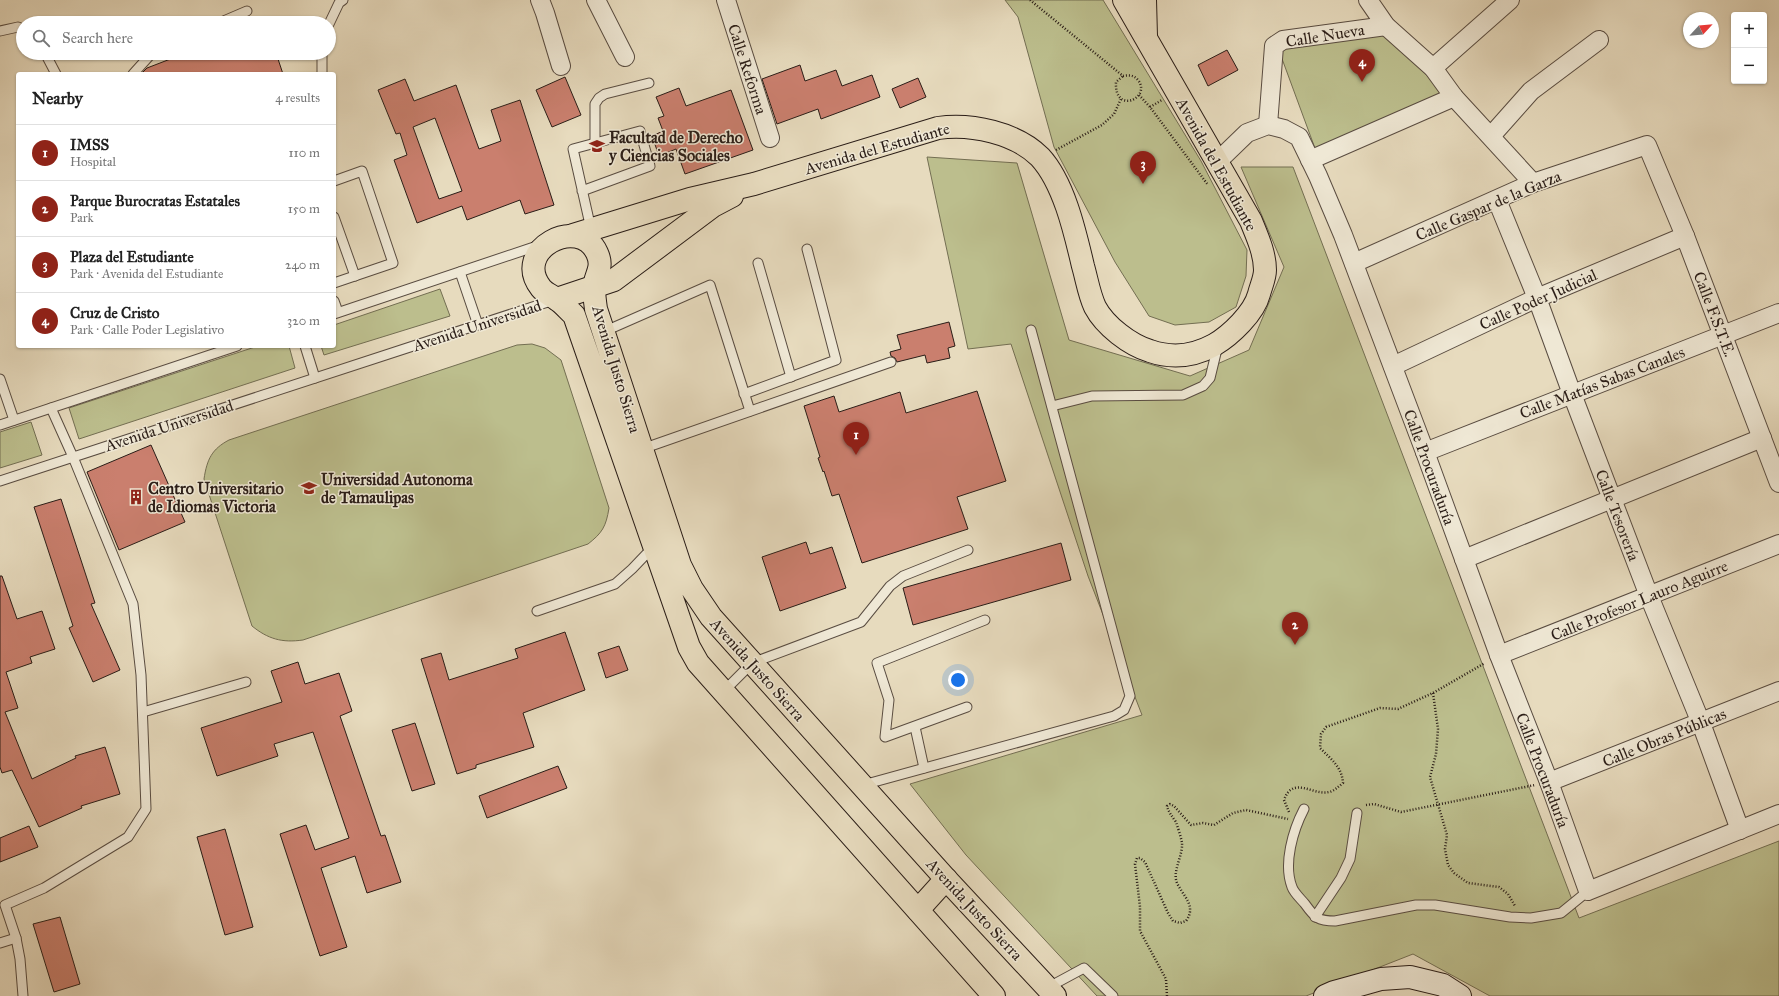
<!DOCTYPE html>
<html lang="en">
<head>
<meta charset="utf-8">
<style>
  body { margin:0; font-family:"IM FELL Great Primer",serif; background:#f6f6f6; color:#222 }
  .controls { position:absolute; right:12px; top:12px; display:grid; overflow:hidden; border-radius:4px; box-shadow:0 1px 3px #0004 }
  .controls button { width:36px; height:36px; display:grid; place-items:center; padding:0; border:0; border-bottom:1px solid #e0e0e0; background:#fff; color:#222; font:20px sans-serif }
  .compass { position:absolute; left:1683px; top:12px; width:36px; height:36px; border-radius:50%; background:#fff; box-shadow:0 1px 3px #0004; rotate:64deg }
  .you { position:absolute; left:958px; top:680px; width:14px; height:14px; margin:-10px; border:3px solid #fff; border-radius:50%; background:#1a73e8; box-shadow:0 0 0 6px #1a73e833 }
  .badge { display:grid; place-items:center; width:26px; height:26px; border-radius:50%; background:#8f2418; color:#fff; font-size:13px; font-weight:700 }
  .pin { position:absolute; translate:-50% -33px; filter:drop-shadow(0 1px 2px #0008) }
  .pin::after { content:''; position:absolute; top:21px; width:14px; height:12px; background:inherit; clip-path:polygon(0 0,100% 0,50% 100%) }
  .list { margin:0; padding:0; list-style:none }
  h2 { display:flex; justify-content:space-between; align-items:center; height:52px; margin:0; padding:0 16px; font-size:17px }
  h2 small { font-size:13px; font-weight:400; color:#767676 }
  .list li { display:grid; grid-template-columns:26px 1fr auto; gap:12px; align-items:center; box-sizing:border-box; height:56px; padding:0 16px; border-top:1px solid #e0e0e0 }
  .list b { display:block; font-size:15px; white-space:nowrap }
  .list p { margin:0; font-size:13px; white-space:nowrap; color:#767676 }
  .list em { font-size:13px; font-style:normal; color:#767676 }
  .icon { flex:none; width:22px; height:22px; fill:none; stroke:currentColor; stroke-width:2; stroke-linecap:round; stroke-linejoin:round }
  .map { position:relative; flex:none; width:1779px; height:996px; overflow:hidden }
  .search { position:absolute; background:#fff; box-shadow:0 1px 3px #0004; left:16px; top:16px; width:320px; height:44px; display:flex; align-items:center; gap:10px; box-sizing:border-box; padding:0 14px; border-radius:22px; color:#767676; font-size:15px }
  .panel { position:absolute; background:#fff; box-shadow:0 1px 3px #0004; left:16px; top:72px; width:320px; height:276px; border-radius:4px }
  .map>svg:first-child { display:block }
  .green { fill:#bcbe8d; stroke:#736e52 }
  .building { fill:#ca7f6e; stroke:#2a1d17; fill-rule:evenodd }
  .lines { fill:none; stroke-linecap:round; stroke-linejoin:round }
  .lane-casing { stroke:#594c41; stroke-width:11 }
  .street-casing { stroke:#594c41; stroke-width:20 }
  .secondary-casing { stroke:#2a1d17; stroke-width:24 }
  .primary-casing { stroke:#2a1d17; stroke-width:24 }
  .path { stroke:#2a1d17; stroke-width:2.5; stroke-dasharray:1 2; stroke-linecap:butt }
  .lane { stroke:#efe8d5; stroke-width:9 }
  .street { stroke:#efe8d5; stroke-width:18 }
  .secondary { stroke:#efe8d5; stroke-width:22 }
  .primary { stroke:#e7dbbe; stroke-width:22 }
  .labels { text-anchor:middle; stroke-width:3; stroke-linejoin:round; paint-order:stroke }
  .street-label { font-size:16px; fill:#2a1d17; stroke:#efe8d5 }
  .poi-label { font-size:16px; font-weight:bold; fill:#2a1d17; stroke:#efe8d5; text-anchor:start }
</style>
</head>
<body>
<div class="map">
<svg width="1779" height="996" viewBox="0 0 1779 996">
  <rect width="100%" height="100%" fill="#e7dbbe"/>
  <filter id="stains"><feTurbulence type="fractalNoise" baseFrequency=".005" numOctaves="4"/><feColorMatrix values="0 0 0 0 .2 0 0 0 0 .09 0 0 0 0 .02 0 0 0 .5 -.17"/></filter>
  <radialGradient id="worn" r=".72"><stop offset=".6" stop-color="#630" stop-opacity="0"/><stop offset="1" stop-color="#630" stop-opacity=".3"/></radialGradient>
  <g class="green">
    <path d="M1005,0H1103L1201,161L1247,250L1246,276L1236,307L1209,322L1175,325L1149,316L1115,262L1054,147L1018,17Z"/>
    <path d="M1384,31L1422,67L1443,97L1316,151L1281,56L1280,49Z"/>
    <path d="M927,157L1017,163L1069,340L1190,376L1249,350L1284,267L1241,167H1293L1579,918L1779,841V996H1490L1413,954L1306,996H1097L966,855L910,784L1142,715L1088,576L1011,344L968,349Z"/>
    <path d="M440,289L450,316L324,355L321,346H334V325Z"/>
    <path d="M532,344L545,348L561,360L609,508C606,527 602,533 588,544L303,640C282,643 268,639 252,626L204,479C207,459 212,449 229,440L517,345Z"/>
    <path d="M258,346H289L295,368L79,439L69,408Z"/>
    <path d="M31,422L42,455L0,468V432Z"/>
  </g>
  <g class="building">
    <path d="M1227,50L1238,70L1208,86L1198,65Z"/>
    <path d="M186,53H276L283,74H141L147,68Z"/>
    <path d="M800,65L805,81L836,70L842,86L872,75L880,97L821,119L818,109L777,124L762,79Z"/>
    <path d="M565,77L581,115L552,127L536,90Z"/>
    <path d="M918,78L926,97L900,108L892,89Z"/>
    <path d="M405,79L414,101L456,85L479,149L501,141L491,110L520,100L554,205L525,214L520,200L467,220L462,206L417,223L394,160L407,155L400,133L396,134L378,90ZM435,118L462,191L439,199L413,127Z"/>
    <path d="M679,88L686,106L731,90L753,150L685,174L676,149L659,156L652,136L663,131L658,118L664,116L656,97Z"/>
    <path d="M949,322L955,346L948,348L950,358L927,363L925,355L897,362L895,358L891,356L890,352L901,349L897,335Z"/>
    <path d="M977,391L1006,481L957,497L968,529L862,563L839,494L832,496L824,471L823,472L818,458L820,457L804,406L834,396L839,412L900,392L906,413Z"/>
    <path d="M151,445L185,522L119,550L87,472Z"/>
    <path d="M61,499L95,603L91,604L120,670L93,682L69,628L73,626L34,507Z"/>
    <path d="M806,542L810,554L832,547L846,588L780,611L762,557Z"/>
    <path d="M1061,543L1071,580L913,625L903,588Z"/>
    <path d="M0,576H2L17,619L42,611L55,649L30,657L32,663L6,672L18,708L5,712L32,779L76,758L75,756L105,747L120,794L81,806L82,808L39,827L12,770L2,773L0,767Z"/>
    <path d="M565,632L585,690L523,713L534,747L476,765V768L457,774L421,659L441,653L449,680L518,658L515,649Z"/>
    <path d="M619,646L628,670L606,678L598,653Z"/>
    <path d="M298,662L305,684L339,673L352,711L340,716L381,836L385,835L401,882L367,893L355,856L321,868L347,947L320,956L280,834L306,825L315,850L349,838L313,732L274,744L278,756L217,776L201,728L282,702L271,671Z"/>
    <path d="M415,723L435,784L412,791L392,730Z"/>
    <path d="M558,766L567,788L487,818L479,796Z"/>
    <path d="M29,826L38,847L0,862V838Z"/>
    <path d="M225,829L253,927L225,935L197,837Z"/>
    <path d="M60,917L80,984L54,992L33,924Z"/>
  </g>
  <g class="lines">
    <defs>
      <g id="lane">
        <path d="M219,23L247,11"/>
        <path d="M329,24L339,3L343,0"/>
        <path d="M0,31L18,27L23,29"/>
        <path d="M45,53L56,74"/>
        <path d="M133,74L152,53"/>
        <path d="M322,74V53"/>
        <path d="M595,143V104L599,98L605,94L649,83"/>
        <path d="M334,181L362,171L393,263L334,283"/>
        <path d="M582,191L650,166L640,131L573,149L591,229"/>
        <path d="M334,217L355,276"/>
        <path d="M758,263L791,377"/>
        <path d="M460,272L478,325"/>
        <path d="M334,301L338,312"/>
        <path d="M334,314L540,245"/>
        <path d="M603,332L710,285L750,411"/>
        <path d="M305,346L315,378"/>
        <path d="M0,379L14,420"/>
        <path d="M744,394L836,360L807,249"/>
        <path d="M1052,406L1092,396L1183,395L1203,386L1210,378L1218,345"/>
        <path d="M0,425L237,346"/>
        <path d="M642,449L891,362"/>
        <path d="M0,481L554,300"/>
        <path d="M537,611L615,584L632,569L654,546"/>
        <path d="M723,692L752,663L861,622L890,586L903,576L968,550"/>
        <path d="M967,707L885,737L889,700L877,663L985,620"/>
        <path d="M143,712L246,682"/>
        <path d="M915,727L924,768"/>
        <path d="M863,785L1114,716L1124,710L1130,696L1031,330"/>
        <path d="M1304,809C1293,830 1283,864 1292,887C1294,893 1301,899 1305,904C1315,918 1318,921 1335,921L1416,905H1435L1510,917L1531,918L1561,913L1588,891"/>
        <path d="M1315,917L1341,878L1350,859L1357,813"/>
        <path d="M0,943L16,938"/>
        <path d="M1047,988L1084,968L1113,996"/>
        <path d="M23,996L20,959L16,938L5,905L44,888L128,837L146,809L141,675L133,604L73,457L51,408"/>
      </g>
      <g id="street">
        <path d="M540,0L545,13L561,66"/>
        <path d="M596,0L625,57"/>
        <path d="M726,0L770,138"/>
        <path d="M1368,0L1386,26L1433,68L1454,97L1533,183"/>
        <path d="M1433,68L1510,0"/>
        <path d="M1268,125L1274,46L1283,40L1386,26"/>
        <path d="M1491,136L1531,91L1599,40"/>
        <path d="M1310,160L1454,97"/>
        <path d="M1217,162L1247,133L1268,125L1284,129L1299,137L1318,176L1343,235L1425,452L1499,655L1549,782L1588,891L1779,814"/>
        <path d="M1497,200L1537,298L1572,394L1649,596L1701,723L1740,830"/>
        <path d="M1354,263L1533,183L1647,145L1685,236L1779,483"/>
        <path d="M1393,366L1537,298L1685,236"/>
        <path d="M1425,452L1779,313"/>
        <path d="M1464,559L1762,438"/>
        <path d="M1499,655L1779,544"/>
        <path d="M1549,782L1779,691"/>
      </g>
      <path id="secondary" d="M1325,996L1334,992L1381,979L1410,977L1443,985L1460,996"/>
      <g id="primary">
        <path d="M1145,0L1146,36"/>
        <path d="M573,235L690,199L754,184L938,128C971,123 1016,133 1040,157C1064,183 1075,232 1083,266C1087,280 1089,294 1095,307C1105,326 1130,345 1150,351C1173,359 1194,356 1214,345C1231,335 1254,313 1259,294C1261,286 1265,278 1265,270C1265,253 1257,236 1251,221L1124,0"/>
        <path d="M557,299L614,280L713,206L732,196"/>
        <path d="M918,910L946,879"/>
        <path d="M994,996L698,663L689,647L574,315C568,310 563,303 556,299C551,295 545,293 541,288C511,250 579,214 597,253C604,268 595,274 594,288C594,295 595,302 596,309L680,565L692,589L711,617L946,879L1055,996"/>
      </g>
    </defs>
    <use href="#lane" class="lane-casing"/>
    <use href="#street" class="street-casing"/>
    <use href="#secondary" class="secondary-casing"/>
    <use href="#primary" class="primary-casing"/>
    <g class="path">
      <path d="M1030,0L1123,76C1129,75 1134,75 1138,80C1152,98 1114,115 1116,82L1123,76"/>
      <path d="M1139,95L1150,107L1208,185"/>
      <path d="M1150,107L1162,100"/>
      <path d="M1056,150L1102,125L1114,114L1121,99"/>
      <path d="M1433,693L1438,729L1436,754L1430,777L1447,835L1445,849L1448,865L1454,873L1468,883L1499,887L1508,894L1515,906"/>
      <path d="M1366,805L1374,804L1401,812L1535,785"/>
      <path d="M1289,812L1284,800C1293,775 1313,796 1329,792C1334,791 1338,787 1343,783C1342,767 1331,759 1320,748L1321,734L1326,727L1380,708L1398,709L1433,693L1485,663"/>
      <path d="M1167,996L1166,979L1140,931V907L1135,864L1137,858H1140L1145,862L1168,913L1173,921L1180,923L1186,921C1197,906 1183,896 1177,883C1172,871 1183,856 1182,843C1181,837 1178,828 1176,822C1172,816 1169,813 1167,806L1170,804L1174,806L1191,825L1203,823L1214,825L1233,813L1246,810L1288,819"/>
    </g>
    <use href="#lane" class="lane"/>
    <use href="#street" class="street"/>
    <use href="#secondary" class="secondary"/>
    <use href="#primary" class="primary"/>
  </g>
  <defs>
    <symbol id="university-bare" viewBox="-9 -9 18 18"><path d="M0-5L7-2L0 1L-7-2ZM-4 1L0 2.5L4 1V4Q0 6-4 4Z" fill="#8f2418" stroke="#efe8d5" stroke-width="2.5" paint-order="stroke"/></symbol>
    <symbol id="building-bare" viewBox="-9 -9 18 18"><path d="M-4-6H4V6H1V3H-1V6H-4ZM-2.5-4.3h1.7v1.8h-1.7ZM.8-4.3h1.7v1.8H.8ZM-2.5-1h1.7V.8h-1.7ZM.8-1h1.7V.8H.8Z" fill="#8f2418" stroke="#efe8d5" stroke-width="2.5" paint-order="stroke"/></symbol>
  </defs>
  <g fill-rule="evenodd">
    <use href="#university-bare" x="586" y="135" width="22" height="22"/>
    <use href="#university-bare" x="298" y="477" width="22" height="22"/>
    <use href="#building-bare" x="125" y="486" width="22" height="22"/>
  </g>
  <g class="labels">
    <g class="street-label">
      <text transform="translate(1325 35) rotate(-9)" y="6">Calle Nueva</text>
      <text transform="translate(748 69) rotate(72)" y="6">Calle Reforma</text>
      <text transform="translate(877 148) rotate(-16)" y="6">Avenida del Estudiante</text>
      <text transform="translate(1217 164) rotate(61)" y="6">Avenida del Estudiante</text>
      <text transform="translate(1488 205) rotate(-23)" y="6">Calle Gaspar de la Garza</text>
      <text transform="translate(1538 299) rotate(-24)" y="6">Calle Poder Judicial</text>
      <text transform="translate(1715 314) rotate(69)" y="6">Calle F.S.T.E.</text>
      <text transform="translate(477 325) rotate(-18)" y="6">Avenida Universidad</text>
      <text transform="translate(617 369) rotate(73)" y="6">Avenida Justo Sierra</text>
      <text transform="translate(1602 382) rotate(-21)" y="6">Calle Matías Sabas Canales</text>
      <text transform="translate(169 425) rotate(-18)" y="6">Avenida Universidad</text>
      <text transform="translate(1430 467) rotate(70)" y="6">Calle Procuraduría</text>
      <text transform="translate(1618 515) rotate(69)" y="6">Calle Tesorería</text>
      <text transform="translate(1639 600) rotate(-22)" y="6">Calle Profesor Lauro Aguirre</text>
      <text transform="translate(758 669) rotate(48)" y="6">Avenida Justo Sierra</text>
      <text transform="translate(1664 737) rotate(-22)" y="6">Calle Obras Públicas</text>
      <text transform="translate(1543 770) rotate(69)" y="6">Calle Procuraduría</text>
      <text transform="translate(975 909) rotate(47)" y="6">Avenida Justo Sierra</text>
    </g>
    <g class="poi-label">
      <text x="609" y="143">Facultad de Derecho<tspan x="609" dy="18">y Ciencias Sociales</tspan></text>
      <text x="321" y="485">Universidad Autonoma<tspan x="321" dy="18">de Tamaulipas</tspan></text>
      <text x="148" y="494">Centro Universitario<tspan x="148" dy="18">de Idiomas Victoria</tspan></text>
    </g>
  </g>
  <rect width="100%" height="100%" filter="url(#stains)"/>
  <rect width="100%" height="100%" fill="url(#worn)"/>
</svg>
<div class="controls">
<button>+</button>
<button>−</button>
</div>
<svg class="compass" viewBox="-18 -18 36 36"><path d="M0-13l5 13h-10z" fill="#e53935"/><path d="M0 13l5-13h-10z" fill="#767676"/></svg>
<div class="you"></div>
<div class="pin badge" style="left:856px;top:455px">1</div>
<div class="pin badge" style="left:1295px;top:645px">2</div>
<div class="pin badge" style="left:1143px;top:184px">3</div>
<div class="pin badge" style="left:1362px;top:82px">4</div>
<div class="search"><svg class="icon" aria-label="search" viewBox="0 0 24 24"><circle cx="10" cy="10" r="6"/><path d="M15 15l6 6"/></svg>Search here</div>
<section class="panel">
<h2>Nearby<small>4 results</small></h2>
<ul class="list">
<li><span class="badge">1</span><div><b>IMSS</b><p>Hospital</p></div><em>110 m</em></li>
<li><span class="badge">2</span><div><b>Parque Burocratas Estatales</b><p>Park</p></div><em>150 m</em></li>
<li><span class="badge">3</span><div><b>Plaza del Estudiante</b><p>Park · Avenida del Estudiante</p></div><em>240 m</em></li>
<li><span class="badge">4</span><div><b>Cruz de Cristo</b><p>Park · Calle Poder Legislativo</p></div><em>320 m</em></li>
</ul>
</section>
</div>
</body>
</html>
